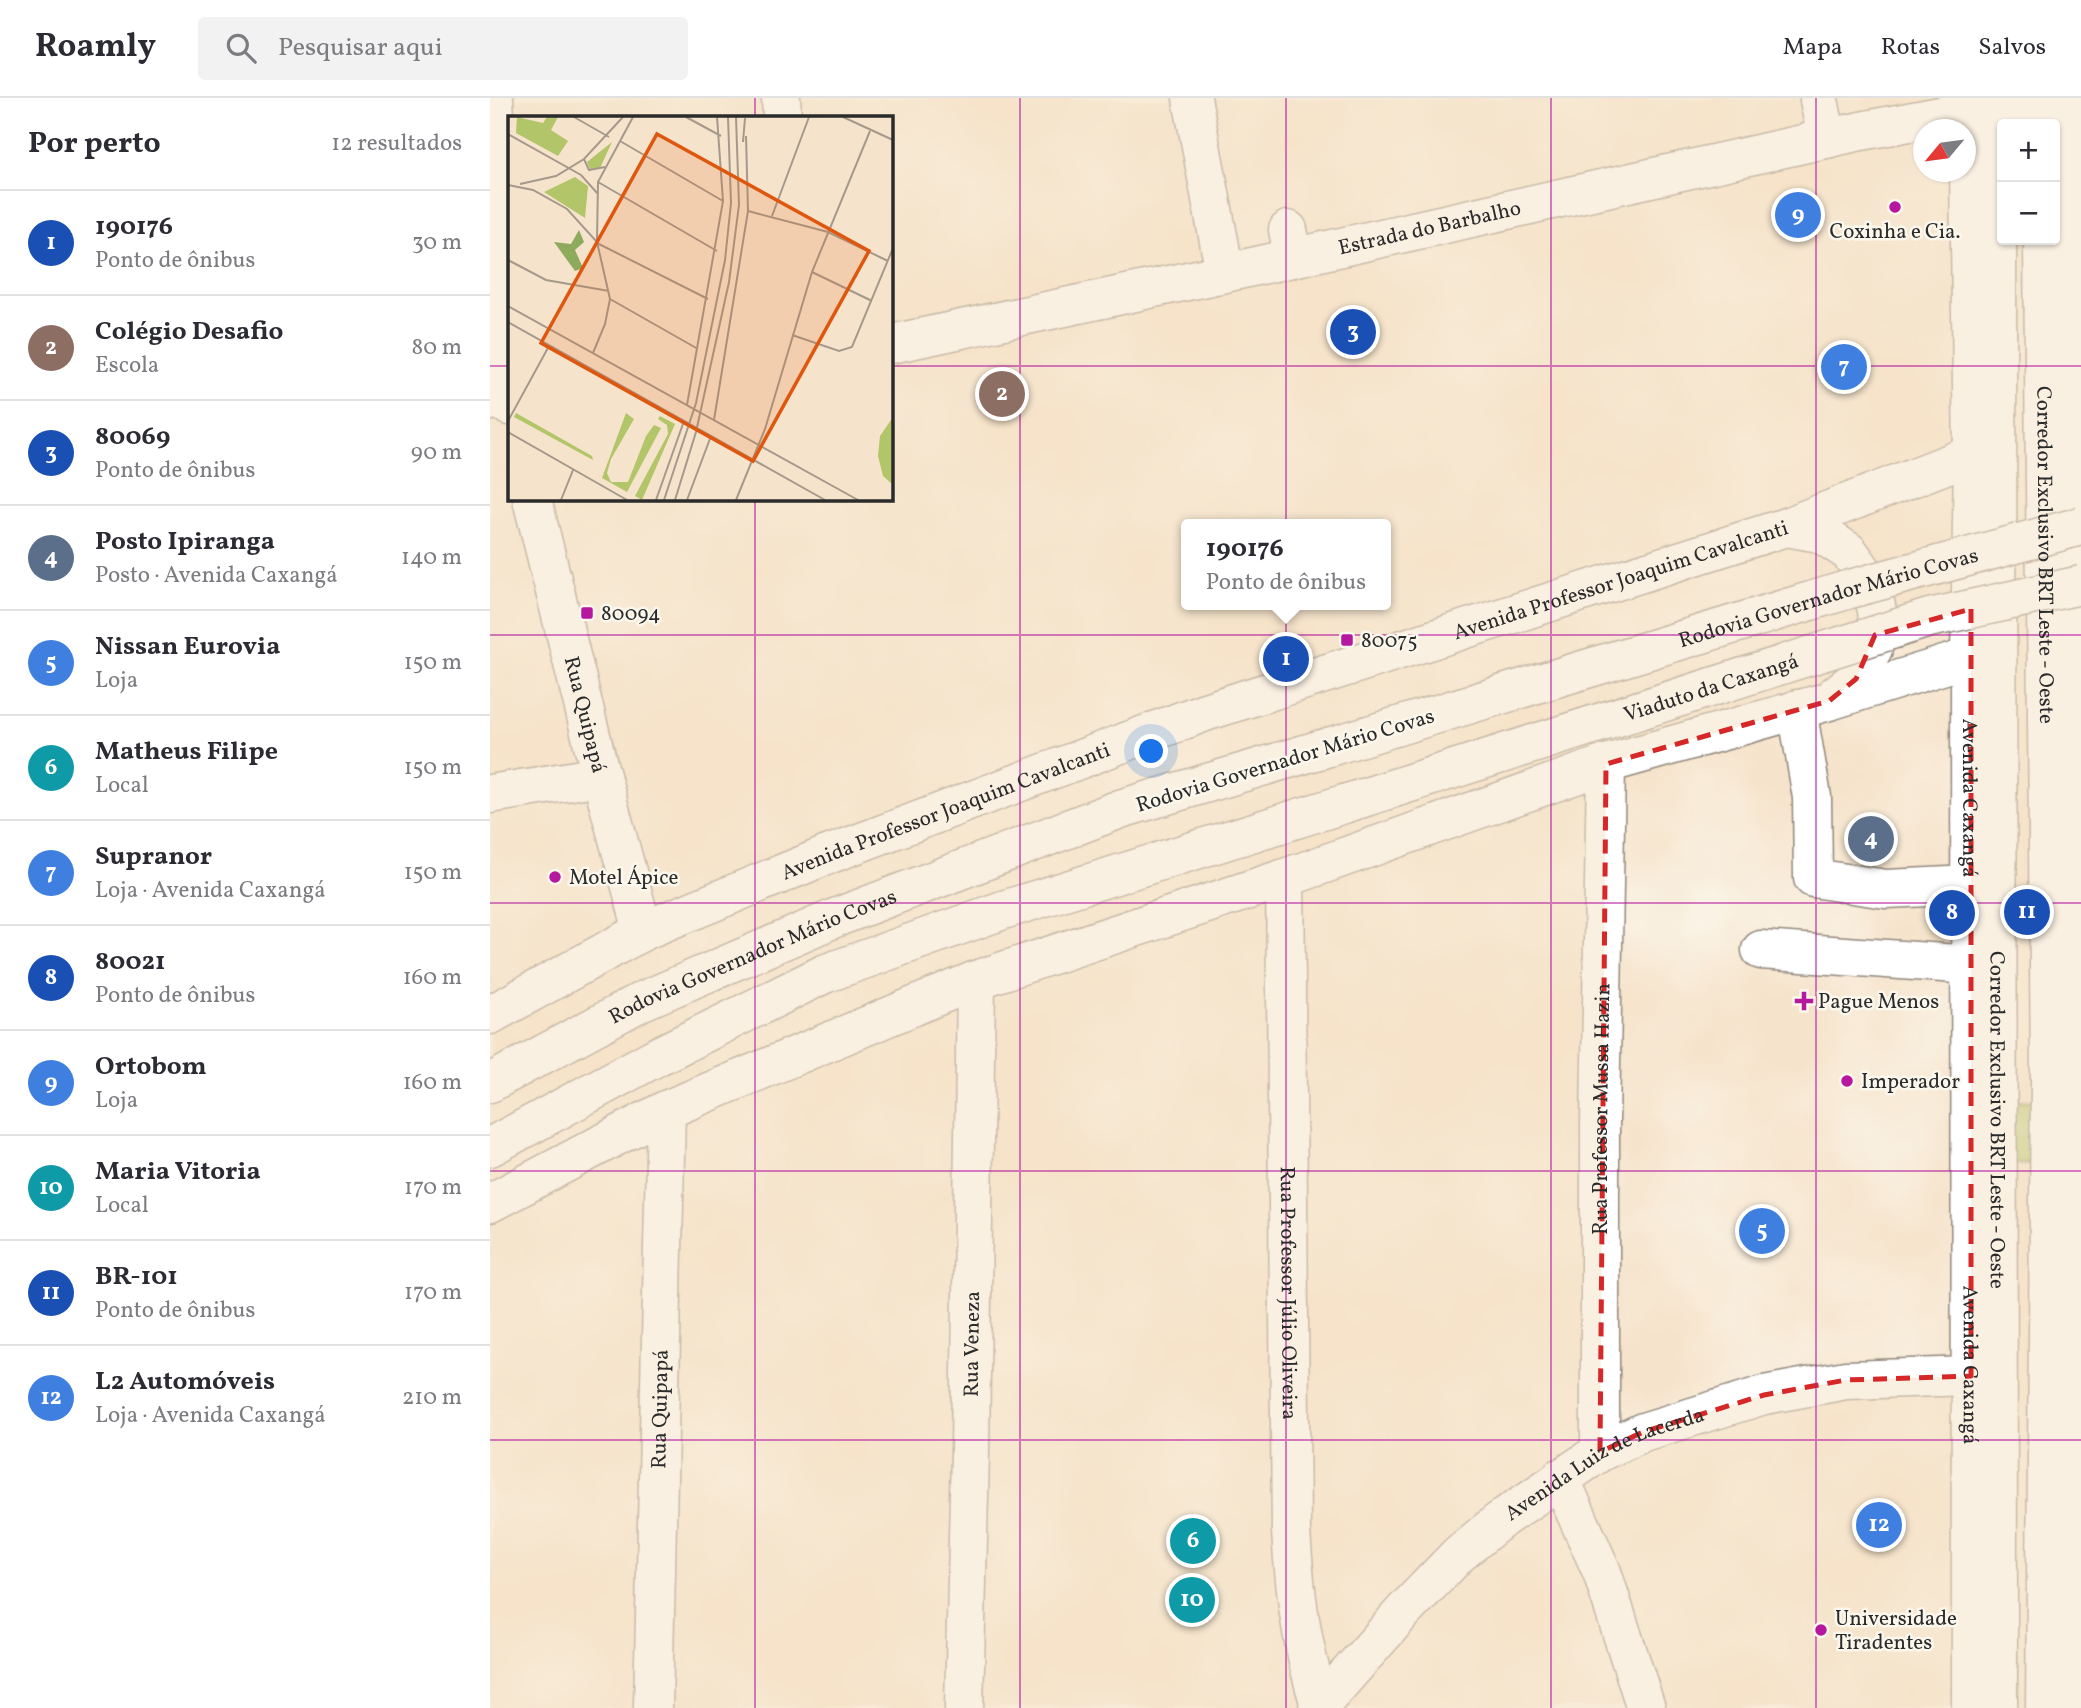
<!DOCTYPE html>
<html lang="pt">
<head>
<meta charset="utf-8">
<style>
  body { margin:0; font-family:Vollkorn,serif; background:#f2f2f3; color:#2b2b33 }
  .controls { position:absolute; right:21px; top:21px; display:grid; overflow:hidden; border-radius:7px; box-shadow:0 2px 5px #0004 }
  .controls button { width:63px; height:63px; display:grid; place-items:center; padding:0; border:0; border-bottom:2px solid #e1e1e2; background:#fff; color:#2b2b33; font:35px sans-serif }
  .compass { position:absolute; left:1423px; top:21px; width:63px; height:63px; border-radius:50%; background:#fff; box-shadow:0 2px 5px #0004; rotate:241deg }
  .you { position:absolute; left:662px; top:654px; width:24px; height:24px; margin:-18px; border:5px solid #fff; border-radius:50%; background:#1a73e8; box-shadow:0 0 0 10px #1a73e833 }
  .badge { display:grid; place-items:center; width:46px; height:46px; border-radius:50%; background:#ea580c; color:#fff; font-size:23px; font-weight:700 }
  .pin { position:absolute; translate:-50% -50%; border:4px solid #fff; box-shadow:0 2px 7px #0006 }
  .popup { position:absolute; left:691px; top:421px; width:210px; height:91px; box-sizing:border-box; display:grid; place-content:center; border-radius:7px; background:#fff; filter:drop-shadow(0 2px 5px #0005); font-size:23px; white-space:nowrap; color:#7c7c81 }
  .popup b { font-size:26px; color:#2b2b33 }
  .popup::after { content:''; position:absolute; left:50%; top:100%; margin-left:-14px; border:14px solid transparent; border-top-color:#fff }
  .list { margin:0; padding:0; list-style:none }
  h2 { display:flex; justify-content:space-between; align-items:center; height:91px; margin:0; padding:0 28px; font-size:30px }
  h2 small { font-size:23px; font-weight:400; color:#7c7c81 }
  .list li { display:grid; grid-template-columns:46px 1fr auto; gap:21px; align-items:center; box-sizing:border-box; height:105px; padding:0 28px; border-top:2px solid #e1e1e2 }
  .list b { display:block; font-size:26px; white-space:nowrap }
  .list p { margin:0; font-size:23px; white-space:nowrap; color:#7c7c81 }
  .list em { font-size:23px; font-style:normal; color:#7c7c81 }
  .icon { flex:none; width:38px; height:38px; fill:none; stroke:currentColor; stroke-width:2; stroke-linecap:round; stroke-linejoin:round }
  .map { position:relative; flex:none; width:1591px; height:1610px; overflow:hidden }
  header { display:flex; align-items:center; gap:42px; box-sizing:border-box; height:98px; padding:0 35px; background:#fff; border-bottom:2px solid #e1e1e2 }
  header strong { font-size:33px }
  nav { display:flex; gap:38px; margin-inline-start:auto; font-size:24px }
  .search { width:490px; height:63px; background:#f2f2f3; display:flex; align-items:center; gap:18px; box-sizing:border-box; padding:0 24px; border-radius:7px; color:#7c7c81; font-size:26px }
  main { display:flex }
  aside { flex:1; background:#fff }
  .map>svg:first-child { display:block }
  .green { fill:#b3c569; stroke:#6f784a; stroke-width:2 }
  .lines { fill:none; stroke-linecap:round; stroke-linejoin:round }
  .minor-casing { stroke:#90877b; stroke-width:41 }
  .major-casing { stroke:#90877b; stroke-width:41 }
  .highway-casing { stroke:#90877b; stroke-width:41 }
  .minor { stroke:#fff; stroke-width:38 }
  .major { stroke:#fff; stroke-width:38 }
  .highway { stroke:#fff; stroke-width:38 }
  .highway-bridge-casing { stroke:#90877b; stroke-width:41; stroke-linecap:butt }
  .highway-bridge { stroke:#fff; stroke-width:38 }
  .marked { fill:none; stroke:#d62828; stroke-width:5; stroke-dasharray:14 9; stroke-linejoin:round }
  .grid { fill:none; stroke:#b5179e; stroke-width:2; stroke-opacity:0.55 }
  .poi-dot { fill:#b5179e; stroke:#fbf7ec; stroke-width:2.5 }
  .labels { text-anchor:middle; stroke-width:5; stroke-linejoin:round; paint-order:stroke }
  .street-label { font-size:21px; fill:#2b2b2b; stroke:#fbf7ec }
  .poi-label { font-size:21px; fill:#2b2b2b; stroke:#fbf7ec; text-anchor:start }
  .inset-road { fill:none; stroke:#a5998b; stroke-width:2 }
  .view { fill:#df570e; fill-opacity:0.15; stroke:#df570e; stroke-width:3.5 }
  .inset-edge { fill:none; stroke:#2b2b2b; stroke-width:3.5 }
</style>
</head>
<body>
<header>
<strong>Roamly</strong>
<div class="search"><svg class="icon" aria-label="search" viewBox="0 0 24 24"><circle cx="10" cy="10" r="6"/><path d="M15 15l6 6"/></svg>Pesquisar aqui</div>
<nav><a>Mapa</a><a>Rotas</a><a>Salvos</a></nav>
</header>
<main>
<aside>
<h2>Por perto<small>12 resultados</small></h2>
<ul class="list">
<li><span class="badge" style="background:#1a4fb4">1</span><div><b>190176</b><p>Ponto de ônibus</p></div><em>30 m</em></li>
<li><span class="badge" style="background:#8d6e63">2</span><div><b>Colégio Desafio</b><p>Escola</p></div><em>80 m</em></li>
<li><span class="badge" style="background:#1a4fb4">3</span><div><b>80069</b><p>Ponto de ônibus</p></div><em>90 m</em></li>
<li><span class="badge" style="background:#5c6f8a">4</span><div><b>Posto Ipiranga</b><p>Posto · Avenida Caxangá</p></div><em>140 m</em></li>
<li><span class="badge" style="background:#3f7fe0">5</span><div><b>Nissan Eurovia</b><p>Loja</p></div><em>150 m</em></li>
<li><span class="badge" style="background:#0f9aa8">6</span><div><b>Matheus Filipe</b><p>Local</p></div><em>150 m</em></li>
<li><span class="badge" style="background:#3f7fe0">7</span><div><b>Supranor</b><p>Loja · Avenida Caxangá</p></div><em>150 m</em></li>
<li><span class="badge" style="background:#1a4fb4">8</span><div><b>80021</b><p>Ponto de ônibus</p></div><em>160 m</em></li>
<li><span class="badge" style="background:#3f7fe0">9</span><div><b>Ortobom</b><p>Loja</p></div><em>160 m</em></li>
<li><span class="badge" style="background:#0f9aa8">10</span><div><b>Maria Vitoria</b><p>Local</p></div><em>170 m</em></li>
<li><span class="badge" style="background:#1a4fb4">11</span><div><b>BR-101</b><p>Ponto de ônibus</p></div><em>170 m</em></li>
<li><span class="badge" style="background:#3f7fe0">12</span><div><b>L2 Automóveis</b><p>Loja · Avenida Caxangá</p></div><em>210 m</em></li>
</ul>
</aside>
<div class="map">
<svg width="1591" height="1610" viewBox="0 0 1591 1610">
  <rect width="100%" height="100%" fill="#fbf7ec"/>
  <filter id="ink" filterUnits="userSpaceOnUse"><feTurbulence type="fractalNoise" baseFrequency=".0143" numOctaves="2"/><feDisplacementMap in="SourceGraphic" scale="14" xChannelSelector="R" yChannelSelector="G"/><feConvolveMatrix kernelMatrix="1 2 1 2 8 2 1 2 1" color-interpolation-filters="sRGB"/></filter>
  <filter id="wash" filterUnits="userSpaceOnUse"><feTurbulence type="fractalNoise" baseFrequency=".00686" numOctaves="4" result="noise"/><feDisplacementMap in="SourceGraphic" scale="28" xChannelSelector="R" yChannelSelector="G"/><feGaussianBlur stdDeviation="1.57" result="paint"/><feColorMatrix in="noise" values="0 0 0 0 0 0 0 0 0 0 0 0 0 0 0 0 0 1.4 0 .05"/><feComposite in="paint" operator="in"/></filter>
  <g filter="url(#wash)">
    <rect width="100%" height="100%" fill="#f6e3cb"/>
    <path class="green" d="M1520,1002L1551,1003V1066L1520,1065Z"/>
  </g>
  <g filter="url(#ink)">
    <g class="lines">
      <defs>
        <g id="minor">
          <path d="M4,0L19,308"/>
          <path d="M291,0L292,19"/>
          <path d="M702,0L735,175"/>
          <path id="s1" d="M1507,0L1508,1610"/>
          <path d="M1329,2L1337,41"/>
          <path d="M798,132L803,158"/>
          <path id="s2" d="M1553,142L1560,983L1555,1610"/>
          <path id="s3" d="M42,401L111,678L153,833"/>
          <path d="M1307,611L1322,699L1323,780L1396,791L1481,787"/>
          <path d="M0,696L111,678"/>
          <path id="s4" d="M795,780L801,1433C805,1497 811,1545 830,1607"/>
          <path d="M1271,852L1481,867"/>
          <path id="s5" d="M1110,1354V1026L1116,666"/>
          <path d="M1070,1380L1112,1474L1156,1610"/>
          <path id="s6" d="M163,1610L176,1012"/>
          <path id="s7" d="M474,1610L480,1354L486,882"/>
          <path id="s8" d="M828,1610L913,1514L969,1456L1013,1420L1110,1354L1153,1334L1274,1297L1356,1282L1481,1278L1503,1252"/>
        </g>
        <g id="major">
          <path id="s9" d="M1478,0L1483,356L1480,559L1481,1610"/>
          <path id="s10" d="M401,246L735,175L1371,33L1477,13L1591,6"/>
          <path d="M0,303L19,301"/>
          <path d="M1296,429L1330,435L1359,454L1380,483L1388,517L1383,551L1366,581L1343,599"/>
          <path id="s11" d="M0,917L153,833L335,758L715,614L1296,429L1483,356"/>
          <path d="M0,1105L176,1012L486,882L795,780L1116,666L1339,603L1480,559"/>
          <path d="M1577,1610L1583,107L1587,0"/>
        </g>
        <g id="highway">
          <path id="s12" d="M0,985L152,903L345,820L630,711L842,648"/>
          <path d="M0,1049L168,958L334,876L513,812L854,706"/>
        </g>
      </defs>
      <use href="#minor" class="minor-casing"/>
      <use href="#major" class="major-casing"/>
      <use href="#highway" class="highway-casing"/>
      <use href="#minor" class="minor"/>
      <use href="#major" class="major"/>
      <use href="#highway" class="highway"/>
      <defs>
        <g id="highway-bridge">
          <path id="s13" d="M842,648L1360,491L1591,428"/>
          <path id="s14" d="M854,706L1439,520L1591,487"/>
        </g>
      </defs>
      <use href="#highway-bridge" class="highway-bridge-casing"/>
      <use href="#highway-bridge" class="highway-bridge"/>
    </g>
  </g>
  <path d="M0 0H1591V1610H0ZM1481,511V1278L1356,1282L1274,1297L1153,1334L1110,1354L1116,666L1339,603L1366,581L1385,537Z" fill="#f6e3cb" fill-opacity=".55" fill-rule="evenodd"/>
  <path class="marked" d="M1481,511V1278L1356,1282L1274,1297L1153,1334L1110,1354L1116,666L1339,603L1366,581L1385,537Z"/>
  <path class="grid" d="M265,0V19M530,0V1610M796,0V1610M1061,0V1610M1326,0V1610M0,268H19M401,268H1591M265,401V1610M0,537H1591M0,805H1591M0,1073H1591M0,1342H1591"/>
  <g class="poi-dot">
    <circle cx="1405" cy="109" r="7"/>
    <rect x="90" y="508" width="14" height="14" rx="3.5"/>
    <rect x="850" y="535" width="14" height="14" rx="3.5"/>
    <circle cx="65" cy="779" r="7"/>
    <path d="M1310.5 892.5h7v7h7v7h-7v7h-7v-7h-7v-7h7z"/>
    <circle cx="1357" cy="983" r="7"/>
    <circle cx="1331" cy="1532" r="7"/>
  </g>
  <g class="labels">
    <g class="street-label">
      <text dy="7" stroke="none"><textPath href="#s10" startOffset="551">Estrada do Barbalho</textPath></text>
      <text dy="7" stroke="none"><textPath href="#s2" startOffset="315">Corredor Exclusivo BRT Leste - Oeste</textPath></text>
      <text dy="7" stroke="none"><textPath href="#s11" startOffset="1214">Avenida Professor Joaquim Cavalcanti</textPath></text>
      <text dy="7" stroke="none"><textPath href="#s13" startOffset="518">Rodovia Governador Mário Covas</textPath></text>
      <text dy="7" stroke="none"><textPath href="#s14" startOffset="385">Viaduto da Caxangá</textPath></text>
      <text dy="7" stroke="none"><textPath href="#s3" startOffset="222">Rua Quipapá</textPath></text>
      <text transform="translate(795 662) rotate(-17)" y="7">Rodovia Governador Mário Covas</text>
      <text dy="7" stroke="none"><textPath href="#s9" startOffset="700">Avenida Caxangá</textPath></text>
      <text dy="7" stroke="none"><textPath href="#s11" startOffset="500">Avenida Professor Joaquim Cavalcanti</textPath></text>
      <text dy="7" stroke="none"><textPath href="#s12" startOffset="292">Rodovia Governador Mário Covas</textPath></text>
      <text dy="7" stroke="none"><textPath href="#s5" startOffset="343">Rua Professor Mussa Hazin</textPath></text>
      <text dy="7" stroke="none"><textPath href="#s1" startOffset="1022">Corredor Exclusivo BRT Leste - Oeste</textPath></text>
      <text dy="7" stroke="none"><textPath href="#s4" startOffset="415">Rua Professor Júlio Oliveira</textPath></text>
      <text dy="7" stroke="none"><textPath href="#s7" startOffset="364">Rua Veneza</textPath></text>
      <text dy="7" stroke="none"><textPath href="#s9" startOffset="1267">Avenida Caxangá</textPath></text>
      <text dy="7" stroke="none"><textPath href="#s6" startOffset="299">Rua Quipapá</textPath></text>
      <text dy="7" stroke="none"><textPath href="#s8" startOffset="382">Avenida Luiz de Lacerda</textPath></text>
    </g>
    <g class="poi-label">
      <text x="1405" y="140" text-anchor="middle">Coxinha e Cia.</text>
      <text x="111" y="522">80094</text>
      <text x="871" y="549">80075</text>
      <text x="79" y="786">Motel Ápice</text>
      <text x="1328" y="910">Pague Menos</text>
      <text x="1371" y="990">Imperador</text>
      <text x="1345" y="1527">Universidade<tspan x="1345" dy="24">Tiradentes</tspan></text>
    </g>
  </g>
  <g transform="translate(18 18)">
    <rect width="385" height="385" fill="#f6e3cb"/>
    <path d="M9,1L35,7L39,1H50L43,14L60,25L50,40L8,17ZM104,26L92,52L82,53L79,46ZM67,61L80,70L77,102L36,76ZM8,297L84,340L85,344L6,301ZM118,297L126,303L103,343L99,357L103,366H120L138,320L146,309L153,312L119,376L94,362ZM152,300L167,308L134,384L127,380L160,318L159,309L150,303ZM385,301V369L375,360L370,340L372,320Z" fill="#b3c569"/>
    <path d="M71,114L76,126L67,134L75,152L67,155L46,126L63,128Z" fill="#8eaa5d"/>
    <path class="inset-road" d="M66,1L101,21M178,1L213,20M335,1L385,24M0,18L73,59L90,78M112,25L215,85M235,26L237,2M76,43L81,54L97,51M90,66L209,135M12,68L48,60L76,43L115,1M0,69L25,74L59,93L89,126L102,183L97,208L85,237M240,95L320,116L380,145M264,100L301,1M89,124L90,66L125,1M89,127L200,183M0,144L38,164L101,175M304,156L364,185M102,183L190,233M0,190L350,384M0,206L317,384M284,219L331,235L344,231L385,132M179,289L215,85L209,1M206,304L240,95L238,20M0,305L41,230M0,316L119,384M53,384L65,354M148,384L176,305M156,384L188,287L217,144L223,87L220,1M167,384L188,316L221,166L231,89L228,1M179,384L203,320M228,384L257,313L304,156L362,15"/>
    <path class="view" d="M149,18L361,135L245,345L33,227Z"/>
    <rect width="385" height="385" class="inset-edge"/>
  </g>
</svg>
<div class="controls">
<button>+</button>
<button>−</button>
</div>
<svg class="compass" viewBox="-18 -18 36 36"><path d="M0-13l5 13h-10z" fill="#e53935"/><path d="M0 13l5-13h-10z" fill="#7c7c81"/></svg>
<div class="you"></div>
<div class="pin badge" style="left:796px;top:561px;background:#1a4fb4">1</div>
<div class="popup"><b>190176</b>Ponto de ônibus</div>
<div class="pin badge" style="left:512px;top:296px;background:#8d6e63">2</div>
<div class="pin badge" style="left:863px;top:234px;background:#1a4fb4">3</div>
<div class="pin badge" style="left:1381px;top:741px;background:#5c6f8a">4</div>
<div class="pin badge" style="left:1272px;top:1133px;background:#3f7fe0">5</div>
<div class="pin badge" style="left:703px;top:1443px;background:#0f9aa8">6</div>
<div class="pin badge" style="left:1354px;top:269px;background:#3f7fe0">7</div>
<div class="pin badge" style="left:1462px;top:815px;background:#1a4fb4">8</div>
<div class="pin badge" style="left:1308px;top:117px;background:#3f7fe0">9</div>
<div class="pin badge" style="left:702px;top:1502px;background:#0f9aa8">10</div>
<div class="pin badge" style="left:1537px;top:814px;background:#1a4fb4">11</div>
<div class="pin badge" style="left:1389px;top:1427px;background:#3f7fe0">12</div>
</div>
</main>
</body>
</html>
